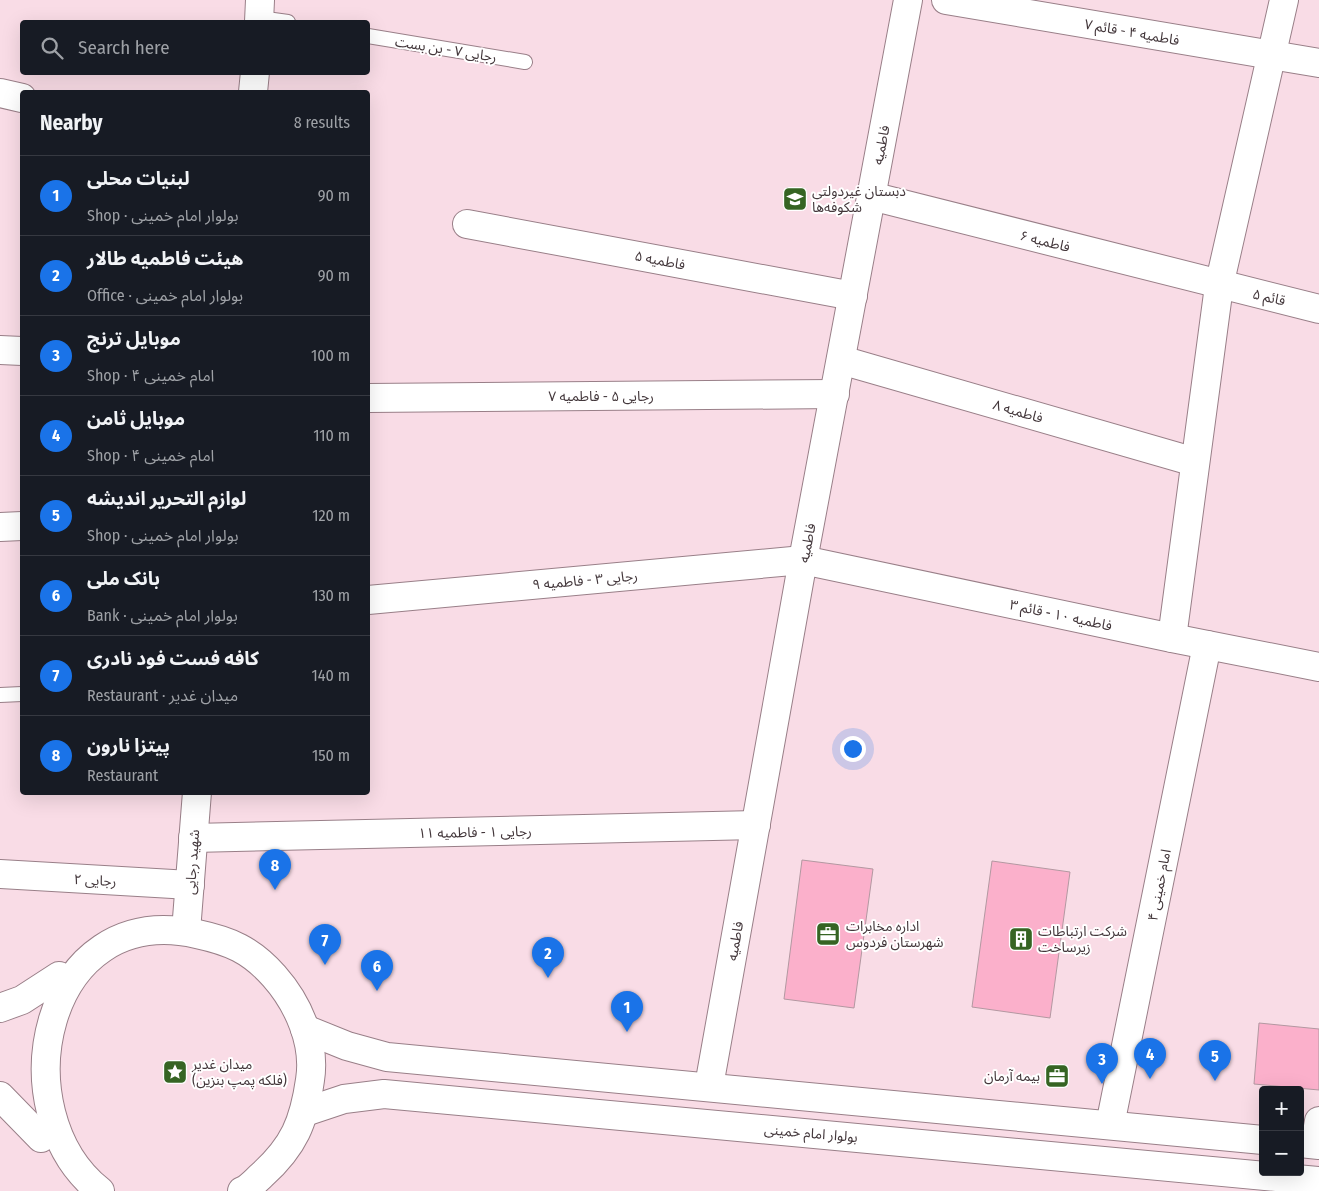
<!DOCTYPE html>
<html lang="en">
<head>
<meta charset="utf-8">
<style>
  body { margin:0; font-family:"Fira Sans Condensed","Noto Sans Arabic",sans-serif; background:#242831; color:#f1f3f6 }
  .controls { position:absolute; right:15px; bottom:15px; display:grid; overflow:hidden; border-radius:5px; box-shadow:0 5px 20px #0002 }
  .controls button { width:45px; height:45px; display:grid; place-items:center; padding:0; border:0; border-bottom:1px solid #363941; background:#171b24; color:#f1f3f6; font:25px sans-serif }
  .you { position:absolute; left:852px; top:748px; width:18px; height:18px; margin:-12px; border:4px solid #fff; border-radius:50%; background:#1a73e8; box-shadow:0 0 0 8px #1a73e833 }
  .badge { display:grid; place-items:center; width:32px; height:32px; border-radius:50%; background:#1a73e8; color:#fff; font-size:16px; font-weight:700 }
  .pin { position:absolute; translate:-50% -41px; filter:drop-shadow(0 1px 2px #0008) }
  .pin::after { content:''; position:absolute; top:26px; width:18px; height:15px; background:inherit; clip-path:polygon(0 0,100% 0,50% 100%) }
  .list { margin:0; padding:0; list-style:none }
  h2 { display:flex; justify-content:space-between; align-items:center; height:65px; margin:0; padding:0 20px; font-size:21px }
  h2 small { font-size:16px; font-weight:400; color:#9ea1a6 }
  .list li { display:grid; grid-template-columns:32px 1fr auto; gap:15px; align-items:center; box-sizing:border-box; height:80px; padding:0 20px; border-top:1px solid #363941 }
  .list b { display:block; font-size:19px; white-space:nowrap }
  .list p { margin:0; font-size:16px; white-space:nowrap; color:#9ea1a6 }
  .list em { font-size:16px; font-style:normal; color:#9ea1a6 }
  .icon { flex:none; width:28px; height:28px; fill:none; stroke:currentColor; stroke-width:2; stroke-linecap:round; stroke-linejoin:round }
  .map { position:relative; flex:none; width:1319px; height:1191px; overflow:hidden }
  .search { position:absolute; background:#171b24; box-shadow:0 5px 20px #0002; left:20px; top:20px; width:350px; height:55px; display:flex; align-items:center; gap:12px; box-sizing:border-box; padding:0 18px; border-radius:5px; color:#9ea1a6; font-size:19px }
  .panel { position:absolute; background:#171b24; box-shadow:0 5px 20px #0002; left:20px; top:90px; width:350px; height:705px; border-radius:5px }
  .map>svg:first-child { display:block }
  .building { fill:#fbb0cb; stroke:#b398a1 }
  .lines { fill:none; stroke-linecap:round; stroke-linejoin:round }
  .service-casing { stroke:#997f88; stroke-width:16 }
  .minor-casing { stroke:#997f88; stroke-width:30 }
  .tertiary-casing { stroke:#997f88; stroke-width:30 }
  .secondary-casing { stroke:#997f88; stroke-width:30 }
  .primary-casing { stroke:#997f88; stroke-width:30 }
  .service { stroke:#fff; stroke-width:14 }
  .minor { stroke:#fff; stroke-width:28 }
  .tertiary { stroke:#fff; stroke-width:28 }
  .secondary { stroke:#fff; stroke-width:28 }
  .primary { stroke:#fff; stroke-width:28 }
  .labels { text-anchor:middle; stroke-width:4; stroke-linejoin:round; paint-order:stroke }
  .street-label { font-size:14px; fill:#43373b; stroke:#fff }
  .poi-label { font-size:14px; fill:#43373b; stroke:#fff; text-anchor:start }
</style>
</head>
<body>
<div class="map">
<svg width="1319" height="1191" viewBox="0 0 1319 1191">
  <rect width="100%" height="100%" fill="#f9dce6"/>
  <g class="building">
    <path d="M802,860L873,869L854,1008L784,999Z"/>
    <path d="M992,861L1070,872L1050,1018L972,1007Z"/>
    <path d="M1259,1023L1319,1029V1090L1254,1084Z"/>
  </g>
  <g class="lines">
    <defs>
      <g id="service">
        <path d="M259,18L288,22"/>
        <path d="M368,36L525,62"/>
        <path d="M0,695L22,694"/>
      </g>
      <g id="minor">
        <path d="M946,0L1319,63"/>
        <path d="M0,93L22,98"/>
        <path d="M871,196L1319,309"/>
        <path d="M467,224L853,296"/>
        <path d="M0,350L22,351"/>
        <path d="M841,360L1195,462"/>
        <path d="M368,398L835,394"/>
        <path d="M0,527L22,526"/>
        <path d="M368,600L803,560L1172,638L1319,667"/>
        <path d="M1172,638L1219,286L1284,0"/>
        <path d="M193,838L756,825"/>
        <path d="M0,874L190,885"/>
        <path d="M1110,1125L1207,645"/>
        <path d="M1315,1144L1319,1121"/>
      </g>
      <path id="tertiary" d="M709,1086L803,560L908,0"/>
      <g id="secondary">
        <path d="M259,22L260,0"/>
        <path d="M253,92L255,72"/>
        <path d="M186,931L197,792"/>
      </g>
      <g id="primary">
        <path d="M0,1008L22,1000L59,976"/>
        <path d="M305,1029L347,1046L387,1057L1263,1140"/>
        <path d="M0,1096L41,1138"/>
        <path d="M305,1112L344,1099L384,1094L1319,1181"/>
        <path d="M1300,1143L1319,1145"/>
        <path d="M100,1191C0,1112 42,899 197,934C230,941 251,950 274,976C298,1003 316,1043 310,1080C304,1122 294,1146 262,1175C256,1180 250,1188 242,1191"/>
      </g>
    </defs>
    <use href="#service" class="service-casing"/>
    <use href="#minor" class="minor-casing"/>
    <use href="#tertiary" class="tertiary-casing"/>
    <use href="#secondary" class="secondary-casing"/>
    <use href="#primary" class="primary-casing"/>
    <use href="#service" class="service"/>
    <use href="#minor" class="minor"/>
    <use href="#tertiary" class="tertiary"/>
    <use href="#secondary" class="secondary"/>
    <use href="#primary" class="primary"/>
  </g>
  <defs>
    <symbol id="school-square" viewBox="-11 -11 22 22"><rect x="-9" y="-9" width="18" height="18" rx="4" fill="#366423" stroke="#fff"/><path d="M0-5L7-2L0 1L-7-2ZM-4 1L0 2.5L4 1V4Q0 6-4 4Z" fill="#fff"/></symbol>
    <symbol id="office-square" viewBox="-11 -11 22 22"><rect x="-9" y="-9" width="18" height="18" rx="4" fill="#366423" stroke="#fff"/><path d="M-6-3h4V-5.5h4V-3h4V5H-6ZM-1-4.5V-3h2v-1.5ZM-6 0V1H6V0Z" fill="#fff"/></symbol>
    <symbol id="building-square" viewBox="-11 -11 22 22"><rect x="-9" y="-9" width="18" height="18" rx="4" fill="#366423" stroke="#fff"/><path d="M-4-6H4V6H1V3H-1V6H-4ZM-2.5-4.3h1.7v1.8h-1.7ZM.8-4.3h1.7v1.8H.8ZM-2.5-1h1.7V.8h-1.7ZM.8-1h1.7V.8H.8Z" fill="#fff"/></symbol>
    <symbol id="sight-square" viewBox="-11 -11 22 22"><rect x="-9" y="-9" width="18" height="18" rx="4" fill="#366423" stroke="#fff"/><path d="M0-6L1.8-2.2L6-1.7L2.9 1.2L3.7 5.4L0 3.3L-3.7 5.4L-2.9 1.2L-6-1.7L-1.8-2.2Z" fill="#fff"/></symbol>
  </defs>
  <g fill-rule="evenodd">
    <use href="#school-square" x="781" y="185" width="28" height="28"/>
    <use href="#office-square" x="814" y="920" width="28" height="28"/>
    <use href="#building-square" x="1007" y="925" width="28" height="28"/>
    <use href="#sight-square" x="161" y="1058" width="28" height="28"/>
    <use href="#office-square" x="1043" y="1062" width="28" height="28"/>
  </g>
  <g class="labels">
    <g class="street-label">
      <text transform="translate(1132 32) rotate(10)" y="5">فاطمیه ۴ - قائم ۷</text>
      <text transform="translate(446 49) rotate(9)" y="5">رجایی ۷ - بن بست</text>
      <text transform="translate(881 145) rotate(-79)" y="5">فاطمیه</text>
      <text transform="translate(1045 241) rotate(14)" y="5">فاطمیه ۶</text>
      <text transform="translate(660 260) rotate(11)" y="5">فاطمیه ۵</text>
      <text transform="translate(1269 297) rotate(13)" y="5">قائم ۵</text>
      <text x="601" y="401">رجایی ۵ - فاطمیه ۷</text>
      <text transform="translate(1018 411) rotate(16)" y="5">فاطمیه ۸</text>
      <text transform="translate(807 543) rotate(-79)" y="5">فاطمیه</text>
      <text transform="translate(585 580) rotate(-5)" y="5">رجایی ۳ - فاطمیه ۹</text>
      <text transform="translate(1061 615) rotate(12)" y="5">فاطمیه ۱۰ - قائم ۳</text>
      <text transform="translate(475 832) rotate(-1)" y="5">رجایی ۱ - فاطمیه ۱۱</text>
      <text transform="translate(192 862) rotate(-86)" y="5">شهید رجایی</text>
      <text transform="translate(95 880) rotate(3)" y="5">رجایی ۲</text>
      <text transform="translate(1159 885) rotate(-79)" y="5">امام خمینی ۴</text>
      <text transform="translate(735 941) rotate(-80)" y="5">فاطمیه</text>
      <text transform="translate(811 1133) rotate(5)" y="5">بولوار امام خمینی</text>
    </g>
    <g class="poi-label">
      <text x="812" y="196">دبستان غیردولتی<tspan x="812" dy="16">شکوفه‌ها</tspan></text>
      <text x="846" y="931">اداره مخابرات<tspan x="846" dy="16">شهرستان فردوس</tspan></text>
      <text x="1038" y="936">شرکت ارتباطات<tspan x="1038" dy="16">زیرساخت</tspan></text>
      <text x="192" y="1069">میدان غدیر<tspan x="192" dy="16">(فلکه پمپ بنزین)</tspan></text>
      <text x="1040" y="1081" text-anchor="end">بیمه آرمان</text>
    </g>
  </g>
</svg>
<div class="controls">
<button>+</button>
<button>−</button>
</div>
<div class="you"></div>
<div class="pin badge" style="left:627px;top:1032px">1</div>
<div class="pin badge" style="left:548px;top:978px">2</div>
<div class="pin badge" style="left:1102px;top:1084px">3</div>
<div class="pin badge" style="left:1150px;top:1079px">4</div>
<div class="pin badge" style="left:1215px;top:1081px">5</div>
<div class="pin badge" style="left:377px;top:991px">6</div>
<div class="pin badge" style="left:325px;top:965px">7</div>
<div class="pin badge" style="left:275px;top:890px">8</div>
<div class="search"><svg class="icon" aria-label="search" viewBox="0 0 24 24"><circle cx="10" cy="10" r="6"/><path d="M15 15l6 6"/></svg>Search here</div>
<section class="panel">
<h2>Nearby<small>8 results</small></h2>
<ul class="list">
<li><span class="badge">1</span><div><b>لبنیات محلی</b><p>Shop · بولوار امام خمینی</p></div><em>90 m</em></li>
<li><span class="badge">2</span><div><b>هيئت فاطمیه طالار</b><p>Office · بولوار امام خمینی</p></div><em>90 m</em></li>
<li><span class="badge">3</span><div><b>موبایل ترنج</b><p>Shop · امام خمینی ۴</p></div><em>100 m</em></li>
<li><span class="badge">4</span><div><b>موبایل ثامن</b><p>Shop · امام خمینی ۴</p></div><em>110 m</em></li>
<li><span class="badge">5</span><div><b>لوازم التحریر اندیشه</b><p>Shop · بولوار امام خمینی</p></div><em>120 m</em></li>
<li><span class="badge">6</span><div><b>بانک ملی</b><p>Bank · بولوار امام خمینی</p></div><em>130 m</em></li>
<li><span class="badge">7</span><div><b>کافه فست فود نادری</b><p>Restaurant · میدان غدیر</p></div><em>140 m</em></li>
<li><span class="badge">8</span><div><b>پیتزا نارون</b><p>Restaurant</p></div><em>150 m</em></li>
</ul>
</section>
</div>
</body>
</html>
